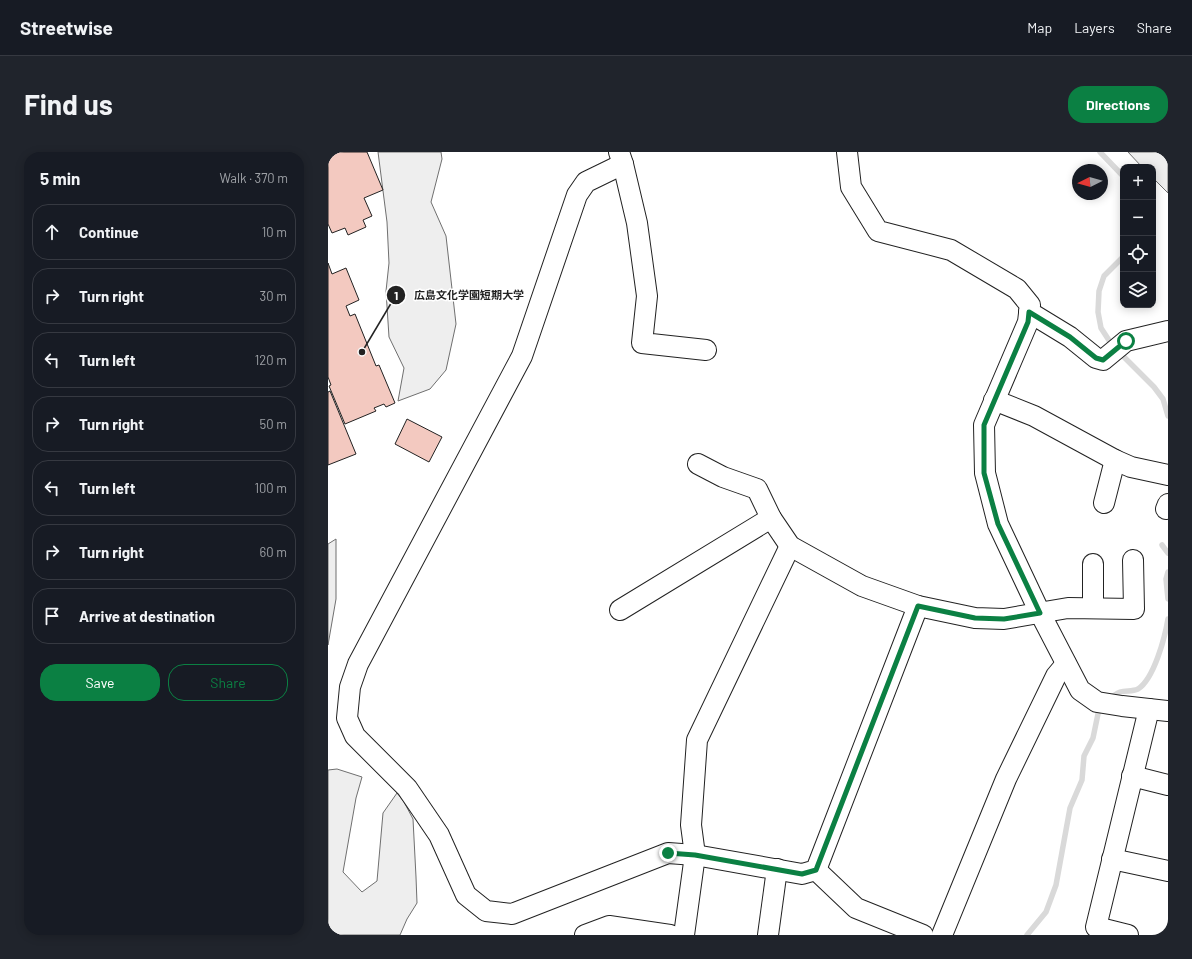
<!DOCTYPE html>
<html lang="en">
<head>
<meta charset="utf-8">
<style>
  body { margin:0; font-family:Barlow,"Noto Sans JP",sans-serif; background:#20242c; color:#f1f3f6 }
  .controls { position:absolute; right:12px; top:12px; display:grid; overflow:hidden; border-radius:8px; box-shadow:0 2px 10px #0003 }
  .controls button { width:36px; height:36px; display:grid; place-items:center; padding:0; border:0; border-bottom:1px solid #363941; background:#171b24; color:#f1f3f6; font:20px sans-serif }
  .compass { position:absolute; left:744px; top:12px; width:36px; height:36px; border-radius:50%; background:#171b24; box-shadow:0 2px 10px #0003; rotate:265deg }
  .stop { position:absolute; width:12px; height:12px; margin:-9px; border:3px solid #0b8043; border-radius:50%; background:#fff }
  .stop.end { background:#0b8043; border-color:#fff; box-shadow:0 1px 4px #0008 }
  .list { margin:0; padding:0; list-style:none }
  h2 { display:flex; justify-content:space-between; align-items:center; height:52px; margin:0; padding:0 16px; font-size:17px }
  h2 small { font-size:13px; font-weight:400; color:#9ea1a6 }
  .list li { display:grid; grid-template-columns:26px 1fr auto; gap:12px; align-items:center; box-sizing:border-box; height:56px; margin:0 8px 8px; padding:0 8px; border:1px solid #363941; border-radius:16px }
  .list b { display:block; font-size:15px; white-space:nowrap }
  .list em { font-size:13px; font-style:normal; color:#9ea1a6 }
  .actions { display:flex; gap:8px; padding:12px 16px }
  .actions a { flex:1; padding:9px 0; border:1px solid #0b8043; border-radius:16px; text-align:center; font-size:14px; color:#0b8043 }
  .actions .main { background:#0b8043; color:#fff }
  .icon { flex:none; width:22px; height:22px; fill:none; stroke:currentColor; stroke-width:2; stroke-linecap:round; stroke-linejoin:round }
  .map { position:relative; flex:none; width:840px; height:783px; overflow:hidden; border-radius:16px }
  header { display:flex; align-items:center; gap:24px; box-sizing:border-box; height:56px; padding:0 20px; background:#171b24; border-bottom:1px solid #363941 }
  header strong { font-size:19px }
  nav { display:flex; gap:22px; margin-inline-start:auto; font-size:14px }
  .intro { display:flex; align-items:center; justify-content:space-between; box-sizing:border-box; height:96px; padding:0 24px }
  h1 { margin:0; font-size:28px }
  .button { padding:10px 18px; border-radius:16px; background:#0b8043; color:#fff; font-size:14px; font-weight:700 }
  main { display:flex; gap:24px; padding:0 24px }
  aside { flex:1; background:#171b24; border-radius:16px; box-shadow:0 2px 10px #0003 }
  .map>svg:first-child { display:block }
  .green { fill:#eee; stroke:#6f6f6f }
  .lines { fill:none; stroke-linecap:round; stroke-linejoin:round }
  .stream { stroke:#d9d9d9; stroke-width:5.5 }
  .building { fill:#f3c9c0; stroke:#222 }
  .minor-casing { stroke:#222; stroke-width:22 }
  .minor { stroke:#fff; stroke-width:20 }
  .route { stroke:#0b8043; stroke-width:5 }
  .leader { fill:none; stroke:#222; stroke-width:1.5 }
  .callout-dot { fill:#222; stroke:#fff; stroke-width:1.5 }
  .mark-label { font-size:12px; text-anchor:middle; font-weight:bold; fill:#fff }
  .callout-label { font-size:11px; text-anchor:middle; font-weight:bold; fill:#222; stroke:#fff; stroke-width:3; stroke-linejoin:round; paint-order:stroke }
</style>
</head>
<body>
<header>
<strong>Streetwise</strong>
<nav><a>Map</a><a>Layers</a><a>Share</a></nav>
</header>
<div class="intro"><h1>Find us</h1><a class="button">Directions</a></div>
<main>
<aside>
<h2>5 min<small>Walk · 370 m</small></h2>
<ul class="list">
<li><svg class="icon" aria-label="ahead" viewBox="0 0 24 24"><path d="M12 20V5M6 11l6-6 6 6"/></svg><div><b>Continue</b></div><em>10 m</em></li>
<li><svg class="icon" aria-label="right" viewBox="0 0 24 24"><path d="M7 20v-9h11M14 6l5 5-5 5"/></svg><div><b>Turn right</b></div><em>30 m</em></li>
<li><svg class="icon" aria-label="left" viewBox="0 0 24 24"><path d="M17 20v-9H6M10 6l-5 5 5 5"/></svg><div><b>Turn left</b></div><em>120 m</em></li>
<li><svg class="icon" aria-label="right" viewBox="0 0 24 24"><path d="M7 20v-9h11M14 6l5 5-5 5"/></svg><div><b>Turn right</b></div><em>50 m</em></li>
<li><svg class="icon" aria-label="left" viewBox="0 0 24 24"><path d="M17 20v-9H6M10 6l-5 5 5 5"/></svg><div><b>Turn left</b></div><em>100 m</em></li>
<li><svg class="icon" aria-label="right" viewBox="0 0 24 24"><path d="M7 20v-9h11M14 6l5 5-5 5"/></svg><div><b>Turn right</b></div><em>60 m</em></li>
<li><svg class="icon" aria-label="arrive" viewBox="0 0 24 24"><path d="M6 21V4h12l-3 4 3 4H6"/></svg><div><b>Arrive at destination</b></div></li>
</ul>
<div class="actions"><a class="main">Save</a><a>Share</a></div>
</aside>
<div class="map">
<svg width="840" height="783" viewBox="0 0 840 783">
  <rect width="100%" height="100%" fill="#fff"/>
  <g class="green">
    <path d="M50,0H113L114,7L103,50L118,84L128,172L118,218L102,237L70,249L76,216L61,185L58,139L61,111L59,70Z"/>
    <path d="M800,0H840V41L825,26V15H814Z"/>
    <path d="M8,387V447L0,493V392Z"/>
    <path d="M9,617L34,625L28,646L15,720L34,740L49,729L55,661L69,641L76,650L85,667L88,725L89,751L79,767L72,783H0V618Z"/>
  </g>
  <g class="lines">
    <g class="stream">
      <path d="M772,0L795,24"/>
      <path d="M784,193L773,176L770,160L771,139L776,124L795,105"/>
      <path d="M791,200L826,235L835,247L840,264"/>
      <path d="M834,393L840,401"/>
      <path d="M840,420L838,427L840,447"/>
      <path d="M784,545C787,543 789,541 792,540C798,538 804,540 810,537C826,527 837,485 840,467"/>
      <path d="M699,783L718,760L728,733L742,656L754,628L756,604L765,586L771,557"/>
    </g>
  </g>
  <g class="building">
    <path d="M0,0H39L55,38L36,46L44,64L35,68L38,75L20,83L17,76L4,81L0,72Z"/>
    <path d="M0,111L4,122L18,116L31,148L18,154L22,164L27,162L48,214L51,213L67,251L58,255L56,252L46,256L48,259L17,272L1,234L3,233L0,225Z"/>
    <path d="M2,239L28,302L0,313V240Z"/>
    <path d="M79,267L114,285L101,310L67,292Z"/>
  </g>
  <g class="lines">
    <defs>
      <g id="minor">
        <path d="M291,0L295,12L309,71L319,144L314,191L378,198"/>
        <path d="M519,0L523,35L550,79L623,98L689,137L702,153L700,170L656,273L657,321L670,372L712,461L752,538L769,550L794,554L840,559"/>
        <path d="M295,12L258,30L249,43L194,204L30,512L22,535L19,566L27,584L79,636L111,683L138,743L158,759L184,762L340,701L367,703L474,722L488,718L590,454"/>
        <path d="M701,160L742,185L768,206L775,208L798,189L840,179"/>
        <path d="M666,248L706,264L787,308L803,315L840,323"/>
        <path d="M370,312L395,325L429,337L443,366L462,394L534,434L590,454L647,466L676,467L740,456L806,457L805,408"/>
        <path d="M776,351L787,308"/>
        <path d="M838,357L840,352"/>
        <path d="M765,412V456"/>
        <path d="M292,458L443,366"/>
        <path d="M804,624L840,633"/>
        <path d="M784,707L840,719"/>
        <path d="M488,718L528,756L595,783"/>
        <path d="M257,783L281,774L342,783"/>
        <path d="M356,783L367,703L363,673L369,588L462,394"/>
        <path d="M440,783L449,717"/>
        <path d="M614,783L678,627L728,524L738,512"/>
        <path d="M800,783L768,775L821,557"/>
      </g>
    </defs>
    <use href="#minor" class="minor-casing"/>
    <use href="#minor" class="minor"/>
  </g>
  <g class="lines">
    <path class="route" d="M340,701L367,703L474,722L488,718L590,454L647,466L676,467L712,461L670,372L656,321V273L700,170L701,160L742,185L768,206L775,208L798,189"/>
  </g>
  <path class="leader" d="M34 200L68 143"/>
  <g class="callout-dot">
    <circle cx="34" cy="200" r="4"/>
    <circle cx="68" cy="143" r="10"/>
  </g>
  <g class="mark-label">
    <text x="68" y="148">1</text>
  </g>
  <g class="callout-label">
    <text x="141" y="147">広島文化学園短期大学</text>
  </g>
</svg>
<div class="controls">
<button>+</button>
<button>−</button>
<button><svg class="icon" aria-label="locate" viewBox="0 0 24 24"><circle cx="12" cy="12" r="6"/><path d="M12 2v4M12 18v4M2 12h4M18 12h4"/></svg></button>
<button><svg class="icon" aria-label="layers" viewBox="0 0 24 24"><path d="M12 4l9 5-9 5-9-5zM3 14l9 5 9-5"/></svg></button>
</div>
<svg class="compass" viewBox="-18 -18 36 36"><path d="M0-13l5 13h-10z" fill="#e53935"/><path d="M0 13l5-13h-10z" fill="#9ea1a6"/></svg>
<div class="stop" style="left:798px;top:189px"></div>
<div class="stop end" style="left:340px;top:701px"></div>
</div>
</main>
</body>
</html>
